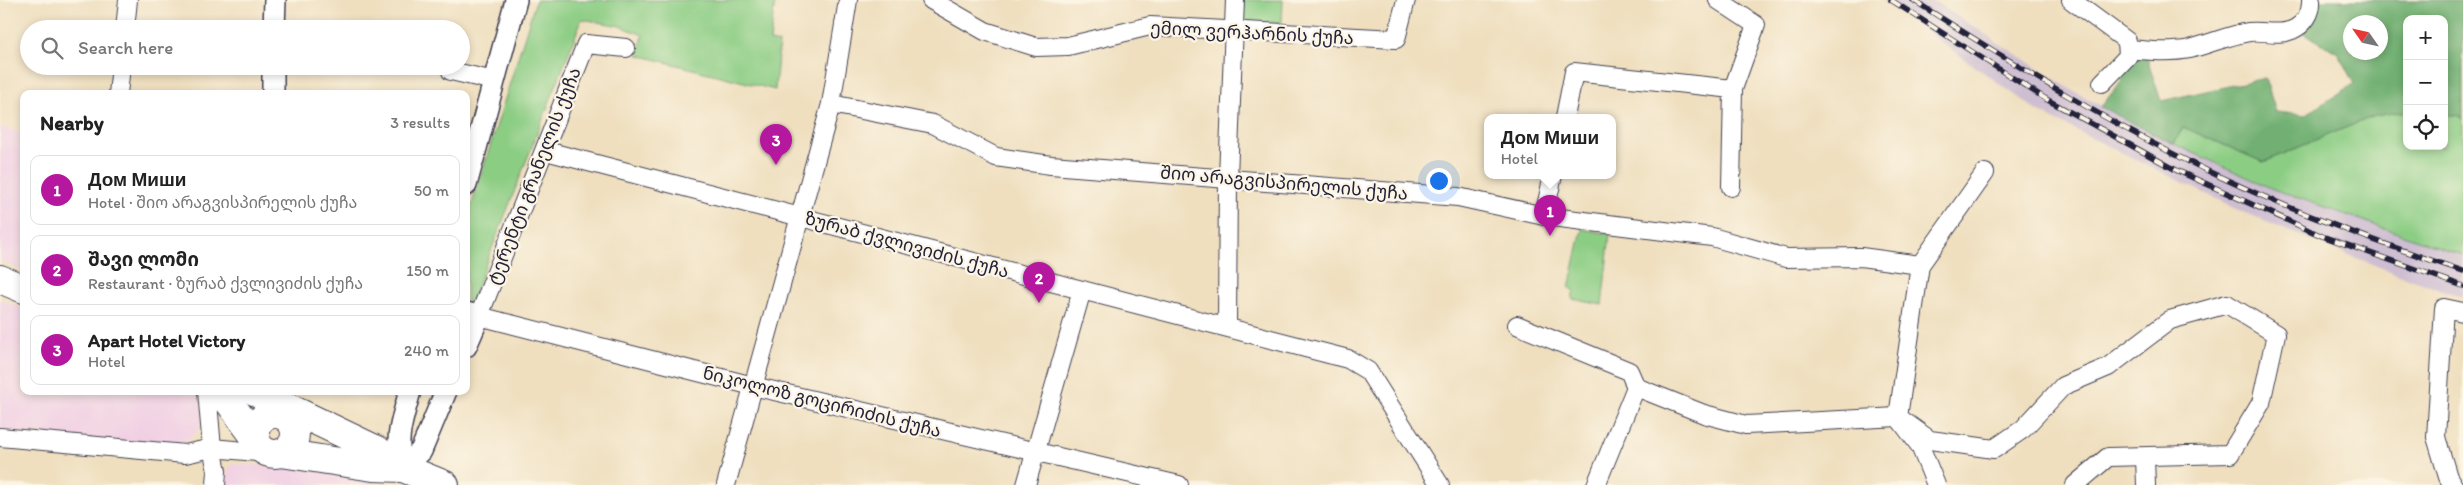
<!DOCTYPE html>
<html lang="en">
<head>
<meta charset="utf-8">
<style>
  body { margin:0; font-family:Itim,"Noto Sans Georgian",sans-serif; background:#f2f2f2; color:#222 }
  .controls { position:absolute; right:15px; top:15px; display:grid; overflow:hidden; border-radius:10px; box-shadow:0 2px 8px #0003 }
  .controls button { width:45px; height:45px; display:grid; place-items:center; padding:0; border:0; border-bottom:1px solid #e0e0e0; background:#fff; color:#222; font:25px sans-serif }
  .compass { position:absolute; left:2343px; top:15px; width:45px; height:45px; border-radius:50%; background:#fff; box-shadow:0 2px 8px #0003; rotate:304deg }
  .you { position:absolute; left:1438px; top:180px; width:18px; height:18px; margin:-12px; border:4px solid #fff; border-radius:50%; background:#1a73e8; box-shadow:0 0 0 8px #1a73e833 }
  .badge { display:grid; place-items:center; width:32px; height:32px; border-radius:50%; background:#b5179e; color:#fff; font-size:16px; font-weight:700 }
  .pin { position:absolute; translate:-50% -41px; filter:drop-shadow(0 1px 2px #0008) }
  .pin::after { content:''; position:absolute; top:26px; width:18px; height:15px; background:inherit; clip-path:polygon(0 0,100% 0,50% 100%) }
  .popup { position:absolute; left:1484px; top:114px; width:132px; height:65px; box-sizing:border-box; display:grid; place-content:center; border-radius:10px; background:#fff; filter:drop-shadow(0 1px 4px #0005); font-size:16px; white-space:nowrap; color:#767676 }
  .popup b { font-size:19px; color:#222 }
  .popup::after { content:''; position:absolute; left:50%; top:100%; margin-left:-10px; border:10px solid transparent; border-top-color:#fff }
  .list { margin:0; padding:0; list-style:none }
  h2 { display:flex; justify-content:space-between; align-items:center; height:65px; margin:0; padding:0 20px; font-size:21px }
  h2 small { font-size:16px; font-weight:400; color:#767676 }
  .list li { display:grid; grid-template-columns:32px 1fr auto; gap:15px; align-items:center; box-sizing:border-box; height:70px; margin:0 10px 10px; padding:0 10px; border:1px solid #e0e0e0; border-radius:10px }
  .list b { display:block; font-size:19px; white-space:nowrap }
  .list p { margin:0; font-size:16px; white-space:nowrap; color:#767676 }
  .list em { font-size:16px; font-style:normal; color:#767676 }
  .icon { flex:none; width:28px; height:28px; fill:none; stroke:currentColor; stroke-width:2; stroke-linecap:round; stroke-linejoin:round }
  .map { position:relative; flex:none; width:2463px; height:485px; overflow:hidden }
  .search { position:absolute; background:#fff; box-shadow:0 2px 8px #0003; left:20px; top:20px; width:450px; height:55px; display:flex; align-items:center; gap:12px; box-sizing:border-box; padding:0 18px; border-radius:28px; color:#767676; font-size:19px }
  .panel { position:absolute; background:#fff; box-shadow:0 2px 8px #0003; left:20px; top:90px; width:450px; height:305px; border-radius:10px }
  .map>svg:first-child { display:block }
  .built { fill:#f1d0e4 }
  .industrial { fill:#cebed1 }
  .green { fill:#8ccd84; stroke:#577860 }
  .forest { fill:#71b072; stroke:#4a6956; fill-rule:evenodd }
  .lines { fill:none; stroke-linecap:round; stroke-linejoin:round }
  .minor-casing { stroke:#413e4f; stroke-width:20 }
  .tertiary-casing { stroke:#413e4f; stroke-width:24 }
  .primary-casing { stroke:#413e4f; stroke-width:30 }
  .minor { stroke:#fff; stroke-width:18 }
  .tertiary { stroke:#fff; stroke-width:21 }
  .primary { stroke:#fff; stroke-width:28 }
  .rail-casing { stroke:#22223b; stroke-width:5.5 }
  .rail { stroke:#fcf5e5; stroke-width:4; stroke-dasharray:11; stroke-linecap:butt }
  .labels { text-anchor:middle; stroke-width:4.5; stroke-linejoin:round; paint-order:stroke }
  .street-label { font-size:18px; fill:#22223b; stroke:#fcf5e5 }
</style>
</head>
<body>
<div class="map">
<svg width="2463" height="485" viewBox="0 0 2463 485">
  <rect width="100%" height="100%" fill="#fcf5e5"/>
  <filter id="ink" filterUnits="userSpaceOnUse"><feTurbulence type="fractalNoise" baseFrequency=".02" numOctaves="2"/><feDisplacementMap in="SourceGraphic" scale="10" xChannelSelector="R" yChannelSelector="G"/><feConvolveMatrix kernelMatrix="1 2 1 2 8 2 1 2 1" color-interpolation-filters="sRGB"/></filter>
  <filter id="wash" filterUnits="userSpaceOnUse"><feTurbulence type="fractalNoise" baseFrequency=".0096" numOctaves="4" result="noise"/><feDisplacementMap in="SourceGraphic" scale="20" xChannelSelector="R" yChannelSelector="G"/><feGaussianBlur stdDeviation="1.12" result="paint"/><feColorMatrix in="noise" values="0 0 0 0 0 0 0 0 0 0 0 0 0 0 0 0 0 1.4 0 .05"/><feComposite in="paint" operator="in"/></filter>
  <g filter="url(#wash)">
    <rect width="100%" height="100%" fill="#efdfbf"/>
    <g class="built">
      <path d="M0,127L24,134V271L0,261Z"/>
      <path d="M0,299L24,309V391H201L202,421L198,431L190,438L173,446L0,430Z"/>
      <path d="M234,464L362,474L377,485H226L228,468Z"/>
    </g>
    <path class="industrial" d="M1882,0H1932L2070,89L2174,144L2273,189L2463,256V297L2407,278L2251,216L2039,112Z"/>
    <g class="green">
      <path d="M536,0H775L770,41L779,43L775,90L638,55L643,35L620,26L582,19L471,302L466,301V223Z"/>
      <path d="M1241,0H1283L1282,23L1240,22Z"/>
      <path d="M2407,111V146H2444V114L2460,116L2463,119V256L2273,189L2174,144L2183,127L2263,162L2374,116Z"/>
      <path d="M1582,229L1610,234L1602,305L1572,299L1574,290L1569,288Z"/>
    </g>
    <path class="forest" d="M2317,0H2463V119L2459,116L2444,114V19H2407V111L2374,116L2263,162L2183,127L2174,144L2101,107L2122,80L2116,62L2146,55L2161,101L2265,78L2276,112L2305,115L2354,84L2338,53L2304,33ZM2350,22H2380V52H2350Z"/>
  </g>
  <g filter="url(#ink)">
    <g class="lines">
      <defs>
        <g id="minor">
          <path d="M931,0L985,31L1036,47L1068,46L1150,26L1396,39L1406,0"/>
          <path d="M1718,0L1756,25L1733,89"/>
          <path d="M2071,0L2127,41L2128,56L2102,83"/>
          <path d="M125,29L128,0"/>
          <path d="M626,48L586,44L479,316L753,386L1179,485"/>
          <path d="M2129,49C2149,51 2170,53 2190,49C2210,44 2229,35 2249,32C2263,30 2278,36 2292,30C2304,25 2312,13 2311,0"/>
          <path d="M450,66L451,71L494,81"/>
          <path d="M118,94L121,66"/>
          <path d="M831,104L933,124L996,157L1051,165L1458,197L1544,216L1712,237L1786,258L1861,257L1920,265"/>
          <path d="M1565,117L1574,72L1733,89L1731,187"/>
          <path d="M546,151L1348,359L1368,371L1440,485"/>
          <path d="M1544,216L1553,175"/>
          <path d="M1517,325L1629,371L1636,387"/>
          <path d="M1227,327L1228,177L1235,0"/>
          <path d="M1636,387L1704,414L1746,425L1898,417L1930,440L1994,449L2023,429L2063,386L2108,367L2170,320L2227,304L2276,334L2261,403L2230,454L2108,457L2075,485"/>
          <path d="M207,391L212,448L217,471L216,485"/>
          <path d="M0,437L185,454L212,448L268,453"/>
          <path d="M2145,458L2146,485"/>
          <path d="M726,485L831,104L848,0"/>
          <path d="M1026,485L1082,290"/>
          <path d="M1596,485L1636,387"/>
          <path d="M1936,485L1920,446L1898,417L1920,265L1985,173"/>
          <path d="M2453,485L2448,477L2436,437L2444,308L2463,312"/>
        </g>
        <g id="tertiary">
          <path d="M274,29L275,0"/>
          <path d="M273,94V66"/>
          <path d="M466,185L516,0"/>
          <path d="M466,313L479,316L466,346"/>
          <path d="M410,391C403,417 393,442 403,468L421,451L446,391"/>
        </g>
        <g id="primary">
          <path d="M0,279L24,289"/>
          <path d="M221,391L254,436"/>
          <path d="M254,391L377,450L403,468L445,485"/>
          <circle cx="275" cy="434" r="20"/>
          <path d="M281,453L373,467L403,468"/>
        </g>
      </defs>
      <use href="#minor" class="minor-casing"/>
      <use href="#tertiary" class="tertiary-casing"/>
      <use href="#primary" class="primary-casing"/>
      <use href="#minor" class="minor"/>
      <use href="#tertiary" class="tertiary"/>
      <use href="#primary" class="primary"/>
      <defs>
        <g id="rail">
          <path d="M1891,0L2046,99L2178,171L2322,236L2463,286"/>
          <path d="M1913,0C2015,65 2117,129 2227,180C2304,216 2383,244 2463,271"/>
        </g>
      </defs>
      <use href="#rail" class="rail-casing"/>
      <use href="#rail" class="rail"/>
    </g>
  </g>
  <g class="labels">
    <g class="street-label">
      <text transform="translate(1252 33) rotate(3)" y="6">ემილ ვერჰარნის ქუჩა</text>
      <text transform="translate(534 176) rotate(-69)" y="6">ტერენტი გრანელის ქუჩა</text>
      <text transform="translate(1284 183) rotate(5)" y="6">შიო არაგვისპირელის ქუჩა</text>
      <text transform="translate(907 245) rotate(15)" y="6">ზურაბ ქვლივიძის ქუჩა</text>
      <text transform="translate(822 402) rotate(14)" y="6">ნიკოლოზ გოცირიძის ქუჩა</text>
    </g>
  </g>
</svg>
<div class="controls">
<button>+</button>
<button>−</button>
<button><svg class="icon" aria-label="locate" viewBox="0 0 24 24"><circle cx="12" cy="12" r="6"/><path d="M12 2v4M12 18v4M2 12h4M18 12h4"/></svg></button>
</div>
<svg class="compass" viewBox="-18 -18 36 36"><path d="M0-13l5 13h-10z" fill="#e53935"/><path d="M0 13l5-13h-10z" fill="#767676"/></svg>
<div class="you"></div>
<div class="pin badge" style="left:1550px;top:236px">1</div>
<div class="popup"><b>Дом Миши</b>Hotel</div>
<div class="pin badge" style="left:1039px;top:303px">2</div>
<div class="pin badge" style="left:776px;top:165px">3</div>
<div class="search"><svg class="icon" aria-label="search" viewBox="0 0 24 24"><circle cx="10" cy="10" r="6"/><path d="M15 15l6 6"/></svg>Search here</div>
<section class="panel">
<h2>Nearby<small>3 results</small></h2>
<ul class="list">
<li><span class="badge">1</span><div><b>Дом Миши</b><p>Hotel · შიო არაგვისპირელის ქუჩა</p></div><em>50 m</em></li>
<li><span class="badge">2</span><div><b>შავი ლომი</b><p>Restaurant · ზურაბ ქვლივიძის ქუჩა</p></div><em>150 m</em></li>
<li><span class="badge">3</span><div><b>Apart Hotel Victory</b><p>Hotel</p></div><em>240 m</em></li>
</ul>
</section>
</div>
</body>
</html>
